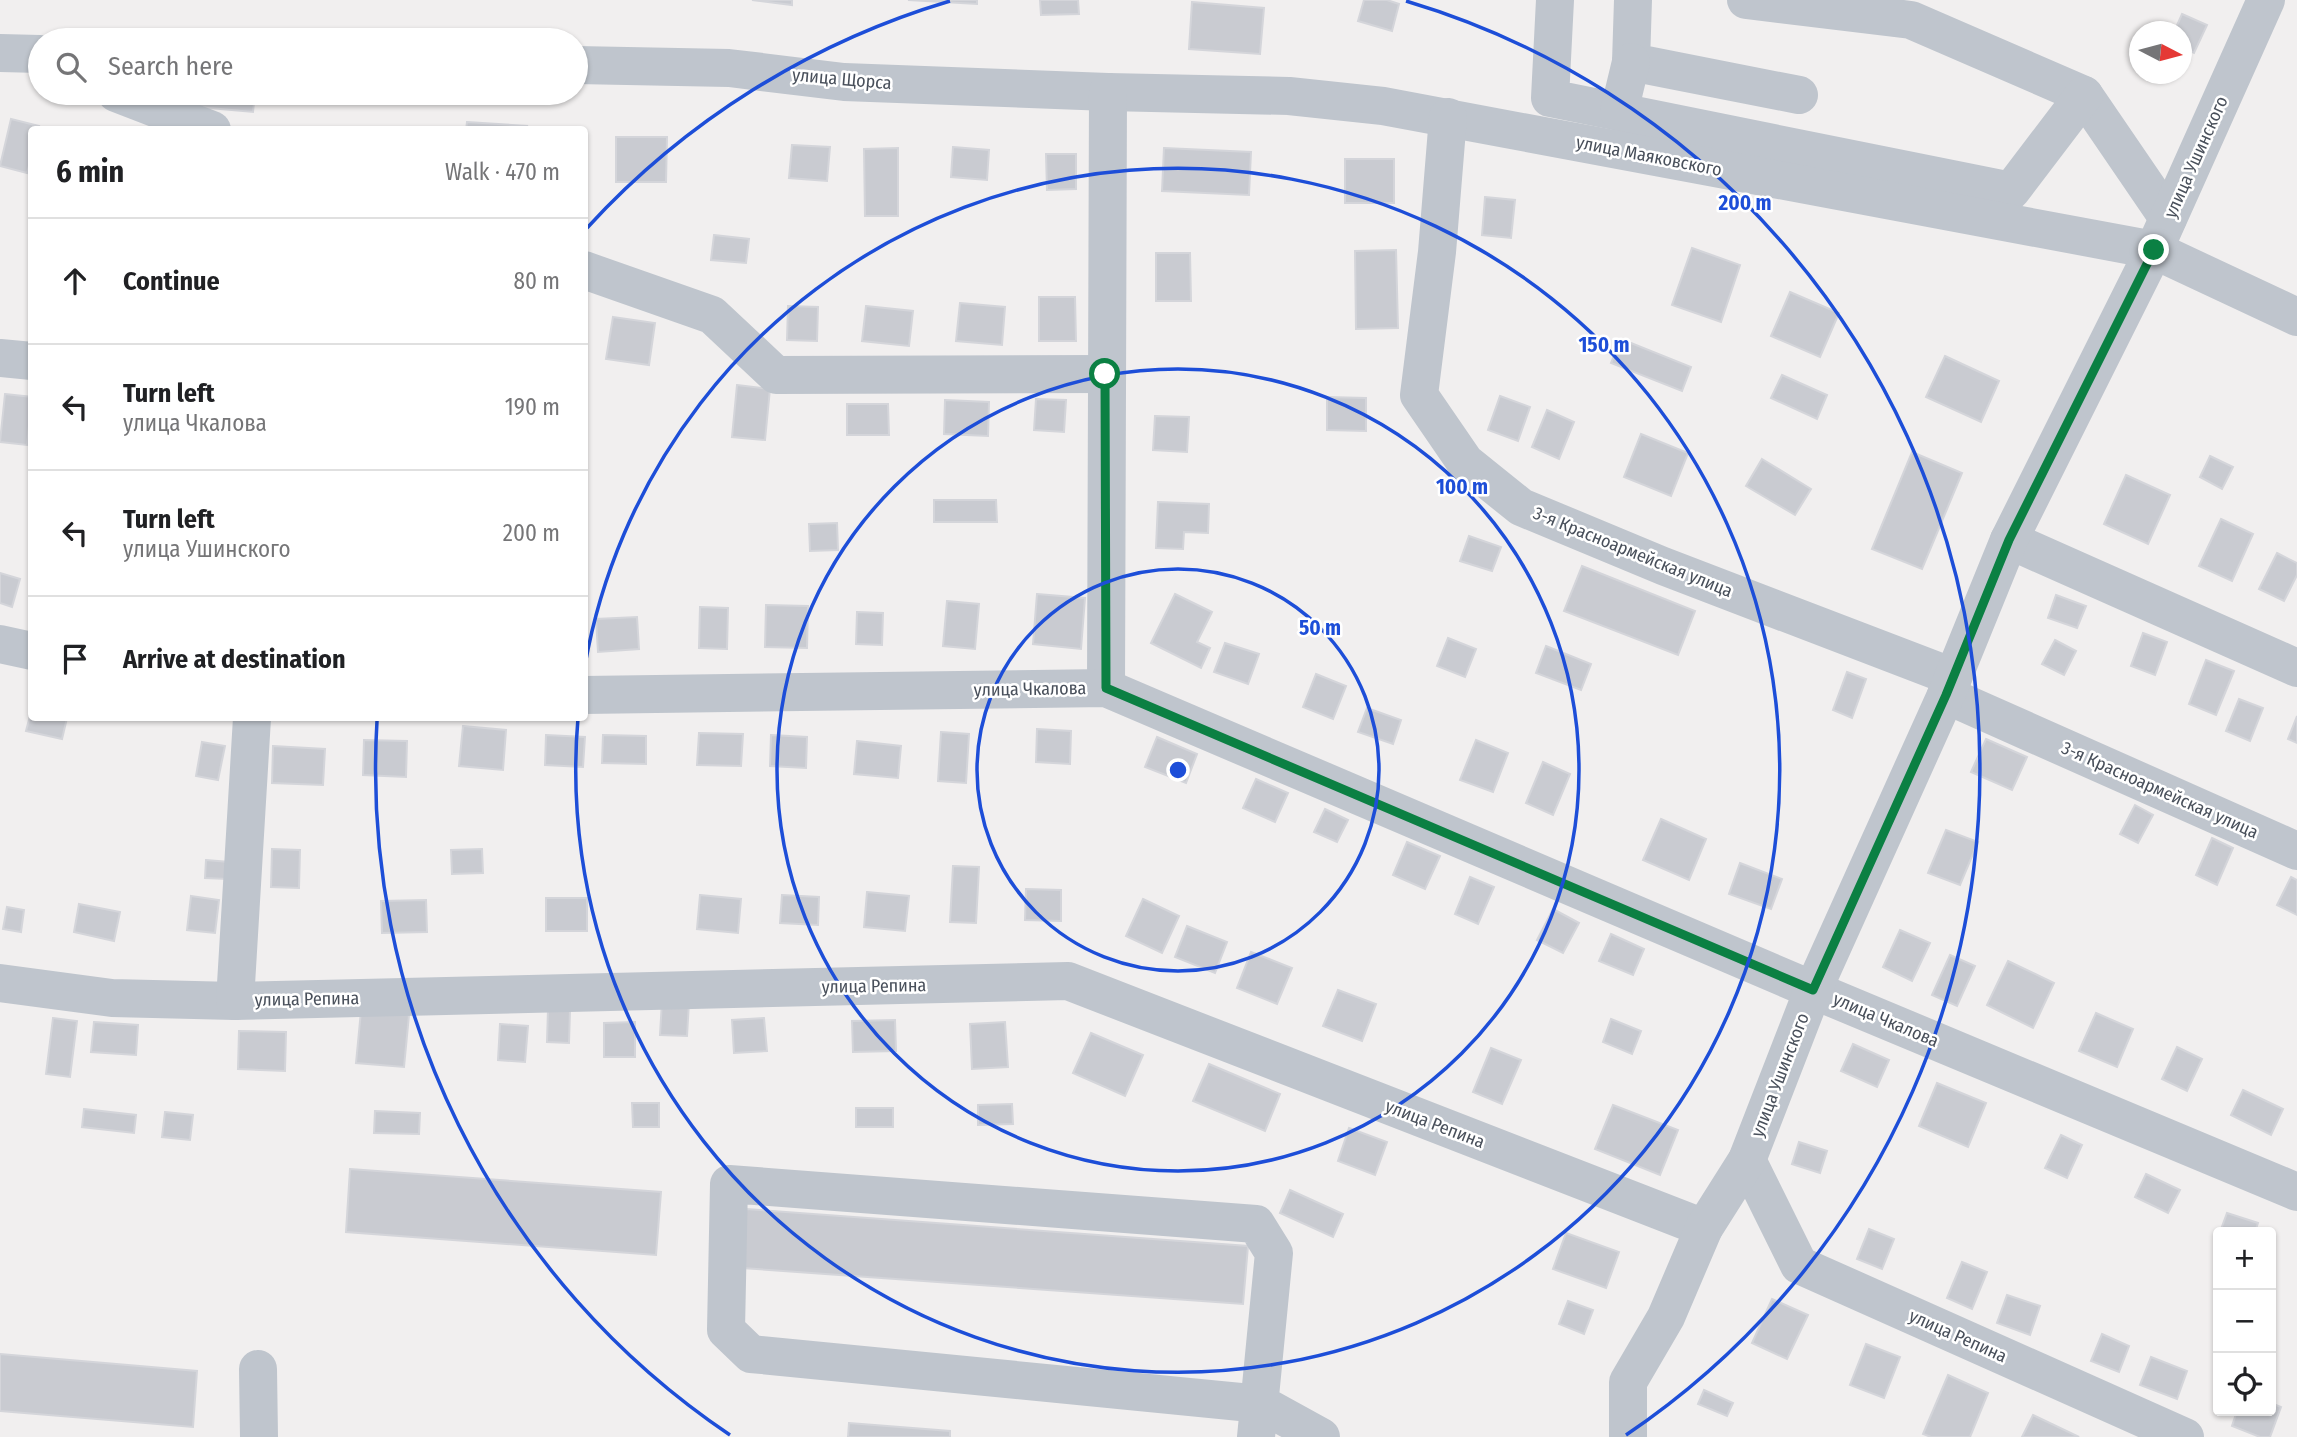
<!DOCTYPE html>
<html lang="en">
<head>
<meta charset="utf-8">
<style>
  body { margin:0; font-family:"Fira Sans Condensed",sans-serif; background:#f2f2f2; color:#202124 }
  .controls { position:absolute; right:21px; bottom:21px; display:grid; overflow:hidden; border-radius:7px; box-shadow:0 2px 5px #0004 }
  .controls button { width:63px; height:63px; display:grid; place-items:center; padding:0; border:0; border-bottom:2px solid #e0e0e0; background:#fff; color:#202124; font:35px sans-serif }
  .compass { position:absolute; left:2129px; top:21px; width:63px; height:63px; border-radius:50%; background:#fff; box-shadow:0 2px 5px #0004; rotate:96deg }
  .stop { position:absolute; width:21px; height:21px; margin:-16px; border:5px solid #0b8043; border-radius:50%; background:#fff }
  .stop.end { background:#0b8043; border-color:#fff; box-shadow:0 2px 7px #0008 }
  .list { margin:0; padding:0; list-style:none }
  h2 { display:flex; justify-content:space-between; align-items:center; height:91px; margin:0; padding:0 28px; font-size:30px }
  h2 small { font-size:23px; font-weight:400; color:#757577 }
  .list li { display:grid; grid-template-columns:46px 1fr auto; gap:21px; align-items:center; box-sizing:border-box; height:126px; padding:0 28px; border-top:2px solid #e0e0e0 }
  .list b { display:block; font-size:26px; white-space:nowrap }
  .list p { margin:0; font-size:23px; white-space:nowrap; color:#757577 }
  .list em { font-size:23px; font-style:normal; color:#757577 }
  .icon { flex:none; width:38px; height:38px; fill:none; stroke:currentColor; stroke-width:2; stroke-linecap:round; stroke-linejoin:round }
  .map { position:relative; flex:none; width:2297px; height:1437px; overflow:hidden }
  .search { position:absolute; background:#fff; box-shadow:0 2px 5px #0004; left:28px; top:28px; width:560px; height:77px; display:flex; align-items:center; gap:18px; box-sizing:border-box; padding:0 24px; border-radius:38px; color:#757577; font-size:26px }
  .panel { position:absolute; background:#fff; box-shadow:0 2px 5px #0004; left:28px; top:126px; width:560px; height:595px; border-radius:7px }
  .map>svg:first-child { display:block }
  .building { fill:#c9cbd1; stroke:#d4d5da; stroke-width:2 }
  .lines { fill:none; stroke-linecap:round; stroke-linejoin:round }
  .minor { stroke:#bfc5cd; stroke-width:38 }
  .route { stroke:#0b8043; stroke-width:9 }
  .ring { fill:none; stroke:#1d4ed8; stroke-width:3.5 }
  .labels { text-anchor:middle; stroke-width:5; stroke-linejoin:round; paint-order:stroke }
  .street-label { font-size:18px; fill:#49505b; stroke:#fff }
  .centre { fill:#1d4ed8; stroke:#fff; stroke-width:3.5 }
  .ring-label { font-size:21px; text-anchor:middle; font-weight:bold; fill:#1d4ed8; stroke:#fff; stroke-width:5; stroke-linejoin:round; paint-order:stroke }
</style>
</head>
<body>
<div class="map">
<svg width="2297" height="1437" viewBox="0 0 2297 1437">
  <rect width="100%" height="100%" fill="#f1efef"/>
  <g class="building">
    <path d="M752,0H792V5Z"/>
    <path d="M908,0H977V4Z"/>
    <path d="M1040,0H1078L1079,14L1041,15Z"/>
    <path d="M1364,0H1387L1399,4L1392,31L1358,21Z"/>
    <path d="M1192,2L1264,8L1260,54L1189,49Z"/>
    <path d="M2182,14L2207,25L2194,53L2182,47V32H2174Z"/>
    <path d="M189,93H255L253,112L188,106Z"/>
    <path d="M11,119L39,126L38,130H32V155L27,173L0,166Z"/>
    <path d="M467,122L527,126L526,130H466Z"/>
    <path d="M616,137H667L666,182H616Z"/>
    <path d="M792,145L830,147L827,181L789,178Z"/>
    <path d="M953,147L989,150L987,180L951,177Z"/>
    <path d="M898,148V216H865L864,149Z"/>
    <path d="M1164,148L1251,152L1249,195L1162,191Z"/>
    <path d="M1046,154H1076V189L1047,190Z"/>
    <rect x="1345" y="159" width="49" height="44"/>
    <path d="M1485,197L1515,200L1511,238L1482,235Z"/>
    <path d="M714,235L749,239L746,263L711,260Z"/>
    <path d="M1692,248L1740,265L1721,322L1672,305Z"/>
    <path d="M1396,250L1398,328L1356,329L1355,251Z"/>
    <path d="M1156,253H1190L1191,301H1156Z"/>
    <path d="M1790,292L1839,313L1820,357L1771,336Z"/>
    <path d="M1039,297H1075L1076,341H1039Z"/>
    <path d="M960,303L1005,307L1002,345L956,341Z"/>
    <path d="M788,306L818,307L817,341L787,340Z"/>
    <path d="M866,306L913,311L909,346L862,341Z"/>
    <path d="M613,317L655,323L649,365L606,359Z"/>
    <path d="M1621,339L1691,367L1682,391L1611,363Z"/>
    <path d="M1945,356L1999,381L1981,422L1926,397Z"/>
    <path d="M1782,375L1827,395L1817,419L1771,398Z"/>
    <path d="M737,385L770,389L765,440L732,437Z"/>
    <path d="M5,394L32,397L27,445L0,442Z"/>
    <path d="M1500,396L1530,407L1518,441L1488,430Z"/>
    <path d="M1327,397L1366,398V431L1327,430Z"/>
    <path d="M1036,399L1066,400L1064,432L1034,430Z"/>
    <path d="M945,400L989,402L988,436L944,434Z"/>
    <path d="M847,404H888L889,435H847Z"/>
    <path d="M1547,410L1574,422L1559,459L1532,447Z"/>
    <path d="M1155,416L1189,417L1187,452L1153,450Z"/>
    <path d="M1641,434L1688,453L1671,496L1624,477Z"/>
    <path d="M1912,452L1962,473L1922,569L1872,549Z"/>
    <path d="M2210,456L2233,467L2222,489L2200,477Z"/>
    <path d="M1762,459L1811,489L1795,515L1746,486Z"/>
    <path d="M2126,475L2170,495L2148,544L2104,524Z"/>
    <path d="M934,500H996L997,522H934Z"/>
    <path d="M1158,502L1209,504L1208,533L1184,532L1183,549L1156,548Z"/>
    <path d="M2221,519L2253,534L2232,581L2199,566Z"/>
    <path d="M837,523L838,550L810,551L809,524Z"/>
    <path d="M1469,536L1501,547L1492,571L1460,561Z"/>
    <path d="M2277,553L2297,563V575L2284,601L2259,589Z"/>
    <path d="M1582,566L1695,611L1678,655L1564,611Z"/>
    <path d="M0,573L20,579L12,607L0,603Z"/>
    <path d="M1037,594L1085,598L1081,649L1033,644Z"/>
    <path d="M1175,594L1212,612L1197,642L1210,648L1201,668L1151,643Z"/>
    <path d="M2056,595L2086,606L2077,628L2048,618Z"/>
    <path d="M947,601L979,604L975,649L943,646Z"/>
    <path d="M766,605L808,606L807,648L765,647Z"/>
    <path d="M700,607L728,608L727,649L699,648Z"/>
    <path d="M857,612L883,613L882,645L856,644Z"/>
    <path d="M637,617L639,649L598,652L596,619Z"/>
    <path d="M2143,633L2167,642L2155,675L2131,666Z"/>
    <path d="M1448,638L1476,649L1465,677L1437,666Z"/>
    <path d="M2055,640L2076,651L2064,675L2042,664Z"/>
    <path d="M1225,643L1259,654L1248,684L1214,672Z"/>
    <path d="M1546,646L1591,664L1581,690L1536,673Z"/>
    <path d="M2206,660L2234,671L2216,715L2189,704Z"/>
    <path d="M1847,672L1866,679L1852,718L1833,710Z"/>
    <path d="M1316,674L1346,686L1333,719L1303,707Z"/>
    <path d="M2239,699L2263,708L2250,741L2226,731Z"/>
    <path d="M32,708V718H67L62,739L26,731Z"/>
    <path d="M1367,708L1401,720L1393,744L1358,732Z"/>
    <path d="M2297,716V743L2288,739Z"/>
    <path d="M463,726L506,730L503,770L459,766Z"/>
    <path d="M1037,729L1071,731L1070,764L1036,762Z"/>
    <path d="M941,732L969,734L966,783L938,781Z"/>
    <path d="M699,733L743,734L741,766L697,765Z"/>
    <path d="M546,735L585,737L583,767L545,765Z"/>
    <path d="M603,735L646,736V764L602,763Z"/>
    <path d="M771,735L807,737L806,768L770,766Z"/>
    <path d="M1157,737L1197,754L1186,783L1145,767Z"/>
    <path d="M1986,739L2027,757L2012,790L1971,772Z"/>
    <path d="M364,740L407,741L406,777L363,775Z"/>
    <path d="M1476,740L1508,753L1493,792L1460,780Z"/>
    <path d="M857,741L901,746L898,778L854,774Z"/>
    <path d="M202,742L225,746L218,780L196,776Z"/>
    <path d="M273,746L325,749L323,785L272,783Z"/>
    <path d="M1543,762L1570,774L1553,815L1526,803Z"/>
    <path d="M1256,779L1288,793L1275,822L1243,808Z"/>
    <path d="M2135,805L2153,815L2138,843L2120,834Z"/>
    <path d="M1325,809L1348,820L1337,842L1314,832Z"/>
    <path d="M1661,819L1706,839L1689,880L1643,860Z"/>
    <path d="M1946,830L1978,842L1960,885L1928,873Z"/>
    <path d="M2212,838L2233,848L2217,885L2196,875Z"/>
    <path d="M1407,842L1440,856L1425,889L1393,875Z"/>
    <path d="M272,849L300,850L299,888L271,887Z"/>
    <path d="M482,849L483,873L452,874L451,850Z"/>
    <path d="M206,860L229,862L228,879L205,878Z"/>
    <path d="M1740,863L1782,879L1771,909L1729,894Z"/>
    <path d="M953,866L979,867L976,923L950,922Z"/>
    <path d="M1470,877L1494,887L1478,924L1455,914Z"/>
    <path d="M2291,877L2297,880V915L2277,905Z"/>
    <path d="M1026,889L1061,890V921L1025,920Z"/>
    <path d="M867,892L909,896L905,931L864,927Z"/>
    <path d="M700,895L741,899L738,933L697,929Z"/>
    <path d="M782,895L819,897L818,925L780,923Z"/>
    <path d="M191,896L219,900L215,933L187,930Z"/>
    <rect x="546" y="898" width="41" height="33"/>
    <path d="M1143,899L1179,916L1162,953L1126,936Z"/>
    <path d="M426,900L427,932L382,933L381,901Z"/>
    <path d="M79,904L120,912L114,941L74,932Z"/>
    <path d="M7,907L24,910L21,932L3,929Z"/>
    <path d="M1553,909L1579,923L1563,953L1537,940Z"/>
    <path d="M1187,926L1227,942L1215,973L1175,957Z"/>
    <path d="M1900,930L1930,943L1912,981L1883,967Z"/>
    <path d="M1611,934L1644,949L1633,975L1599,961Z"/>
    <path d="M1251,952L1292,968L1277,1004L1237,988Z"/>
    <path d="M1950,955L1975,966L1957,1006L1932,995Z"/>
    <path d="M2008,961L2054,983L2033,1028L1987,1005Z"/>
    <path d="M1338,990L1376,1004L1362,1041L1323,1026Z"/>
    <path d="M662,1001L689,1002L687,1036L660,1035Z"/>
    <path d="M548,1009L570,1010L569,1043L547,1042Z"/>
    <path d="M361,1011L409,1015L404,1067L356,1063Z"/>
    <path d="M2096,1013L2133,1029L2117,1067L2079,1051Z"/>
    <path d="M53,1018L77,1021L70,1077L46,1074Z"/>
    <path d="M764,1018L767,1051L734,1053L732,1020Z"/>
    <path d="M1611,1019L1641,1031L1632,1054L1603,1042Z"/>
    <path d="M895,1020L896,1051L853,1052L852,1021Z"/>
    <path d="M94,1022L138,1025L136,1055L91,1052Z"/>
    <path d="M635,1022V1057H604V1023Z"/>
    <path d="M1005,1022L1008,1067L972,1069L970,1024Z"/>
    <path d="M500,1024L528,1026L525,1062L498,1060Z"/>
    <path d="M239,1031L286,1032L285,1071L238,1069Z"/>
    <path d="M1091,1033L1143,1055L1125,1096L1073,1073Z"/>
    <path d="M1853,1044L1889,1060L1877,1087L1841,1071Z"/>
    <path d="M2177,1047L2202,1059L2187,1091L2162,1079Z"/>
    <path d="M1491,1048L1521,1060L1502,1104L1473,1092Z"/>
    <path d="M1209,1064L1280,1094L1265,1131L1193,1101Z"/>
    <path d="M1937,1083L1986,1103L1968,1147L1919,1126Z"/>
    <path d="M2243,1090L2283,1109L2271,1135L2231,1115Z"/>
    <path d="M632,1103H659V1127H633Z"/>
    <path d="M1012,1104L1013,1124L978,1125V1105Z"/>
    <path d="M1613,1105L1678,1130L1660,1175L1595,1149Z"/>
    <rect x="856" y="1108" width="37" height="19"/>
    <path d="M84,1109L136,1115L134,1133L82,1127Z"/>
    <path d="M375,1111L420,1113L419,1134L374,1133Z"/>
    <path d="M165,1112L193,1115L190,1140L162,1137Z"/>
    <path d="M1349,1128L1387,1142L1375,1175L1338,1161Z"/>
    <path d="M2061,1135L2082,1145L2067,1178L2045,1168Z"/>
    <path d="M1799,1142L1827,1151L1820,1173L1792,1164Z"/>
    <path d="M350,1169L661,1192L656,1255L346,1232Z"/>
    <path d="M2146,1174L2180,1190L2168,1213L2135,1197Z"/>
    <path d="M1290,1190L1343,1214L1333,1237L1280,1213Z"/>
    <path d="M746,1209L1248,1246L1243,1304L742,1268Z"/>
    <path d="M2227,1213L2258,1223L2255,1232H2220Z"/>
    <path d="M1869,1229L1894,1239L1882,1269L1857,1259Z"/>
    <path d="M1566,1233L1619,1252L1606,1288L1553,1269Z"/>
    <path d="M1962,1262L1987,1272L1972,1309L1947,1298Z"/>
    <path d="M2007,1295L2040,1306L2030,1335L1997,1323Z"/>
    <path d="M1772,1299L1808,1315L1787,1359L1752,1343Z"/>
    <path d="M1568,1301L1593,1310L1584,1334L1559,1324Z"/>
    <path d="M2102,1334L2129,1346L2119,1372L2091,1361Z"/>
    <path d="M1866,1344L1900,1357L1884,1398L1850,1385Z"/>
    <path d="M0,1354L197,1371L193,1427L0,1411Z"/>
    <path d="M2151,1357L2187,1371L2177,1399L2140,1385Z"/>
    <path d="M1948,1375L1988,1393L1970,1437H1931L1923,1434Z"/>
    <path d="M1704,1390L1733,1403L1727,1416L1698,1404Z"/>
    <path d="M2271,1403L2281,1407L2270,1437H2260L2232,1426L2237,1411H2271Z"/>
    <path d="M2033,1415L2079,1437H2022Z"/>
    <path d="M849,1423L950,1431V1437H848Z"/>
  </g>
  <g class="lines">
    <g class="minor">
      <path d="M1555,0L1550,98L1619,112"/>
      <path d="M1633,0L1631,62L1799,95"/>
      <path d="M1746,0L1911,20L2084,95L2168,218"/>
      <path d="M0,53L40,54"/>
      <path d="M1631,62L1619,112L2011,191L2084,95"/>
      <path d="M576,65L729,68L844,82L1108,92L1289,96L1383,106L2154,250L2297,317"/>
      <path d="M116,93L212,130"/>
      <path d="M1448,117L1437,252L1419,395L1465,462L1521,507L1663,566L1953,677"/>
      <path d="M584,270L712,315L776,375L1105,374"/>
      <path d="M0,358L32,361"/>
      <path d="M2009,540L2297,668"/>
      <path d="M0,644L32,651"/>
      <path d="M1106,688L1108,92"/>
      <path d="M584,695L1106,688L1813,990L2297,1192"/>
      <path d="M1946,695L2297,851"/>
      <path d="M0,983L112,998L235,1001L1068,981L1704,1228"/>
      <path d="M235,1001L252,718"/>
      <path d="M1747,1160L1799,1265L2185,1437"/>
      <path d="M258,1369L259,1437"/>
      <path d="M1256,1437L1274,1253L1256,1224L729,1184L726,1330L751,1354L1261,1404L1321,1437"/>
      <path d="M1628,1437V1382L1666,1317L1704,1228L1747,1160L1813,990L1946,695L2009,540L2154,250L2266,0"/>
    </g>
  </g>
  <g class="lines">
    <path class="route" d="M1105,374L1106,688L1813,990L1946,695L2009,540L2154,250"/>
  </g>
  <g class="ring">
    <circle cx="1178" cy="770" r="201"/>
    <circle cx="1178" cy="770" r="401"/>
    <path d="M585 665A602 602 0 1 1 578 718"/>
    <path d="M730 1435A802 802 0 0 1 377 721M587 228A802 802 0 0 1 950 1M1406 1A802 802 0 0 1 1626 1435"/>
  </g>
  <g class="labels">
    <g class="street-label">
      <text transform="translate(842 79) rotate(5)" y="6">улица Щорса</text>
      <text transform="translate(1649 156) rotate(11)" y="6">улица Маяковского</text>
      <text transform="translate(2196 157) rotate(-66)" y="6">улица Ушинского</text>
      <text transform="translate(1633 552) rotate(22)" y="6">3-я Красноармейская улица</text>
      <text transform="translate(1030 689) rotate(-1)" y="6">улица Чкалова</text>
      <text transform="translate(2160 790) rotate(24)" y="6">3-я Красноармейская улица</text>
      <text transform="translate(874 986) rotate(-1)" y="6">улица Репина</text>
      <text transform="translate(307 999) rotate(-1)" y="6">улица Репина</text>
      <text transform="translate(1886 1020) rotate(23)" y="6">улица Чкалова</text>
      <text transform="translate(1780 1075) rotate(-69)" y="6">улица Ушинского</text>
      <text transform="translate(1435 1124) rotate(21)" y="6">улица Репина</text>
      <text transform="translate(1958 1336) rotate(24)" y="6">улица Репина</text>
    </g>
  </g>
  <circle cx="1178" cy="770" r="10" class="centre"/>
  <g class="ring-label">
    <text x="1745" y="210">200 m</text>
    <text x="1604" y="352">150 m</text>
    <text x="1462" y="494">100 m</text>
    <text x="1320" y="635">50 m</text>
  </g>
</svg>
<div class="controls">
<button>+</button>
<button>−</button>
<button><svg class="icon" aria-label="locate" viewBox="0 0 24 24"><circle cx="12" cy="12" r="6"/><path d="M12 2v4M12 18v4M2 12h4M18 12h4"/></svg></button>
</div>
<svg class="compass" viewBox="-18 -18 36 36"><path d="M0-13l5 13h-10z" fill="#e53935"/><path d="M0 13l5-13h-10z" fill="#757577"/></svg>
<div class="stop" style="left:1105px;top:374px"></div>
<div class="stop end" style="left:2154px;top:250px"></div>
<div class="search"><svg class="icon" aria-label="search" viewBox="0 0 24 24"><circle cx="10" cy="10" r="6"/><path d="M15 15l6 6"/></svg>Search here</div>
<section class="panel">
<h2>6 min<small>Walk · 470 m</small></h2>
<ul class="list">
<li><svg class="icon" aria-label="ahead" viewBox="0 0 24 24"><path d="M12 20V5M6 11l6-6 6 6"/></svg><div><b>Continue</b></div><em>80 m</em></li>
<li><svg class="icon" aria-label="left" viewBox="0 0 24 24"><path d="M17 20v-9H6M10 6l-5 5 5 5"/></svg><div><b>Turn left</b><p>улица Чкалова</p></div><em>190 m</em></li>
<li><svg class="icon" aria-label="left" viewBox="0 0 24 24"><path d="M17 20v-9H6M10 6l-5 5 5 5"/></svg><div><b>Turn left</b><p>улица Ушинского</p></div><em>200 m</em></li>
<li><svg class="icon" aria-label="arrive" viewBox="0 0 24 24"><path d="M6 21V4h12l-3 4 3 4H6"/></svg><div><b>Arrive at destination</b></div></li>
</ul>
</section>
</div>
</body>
</html>
